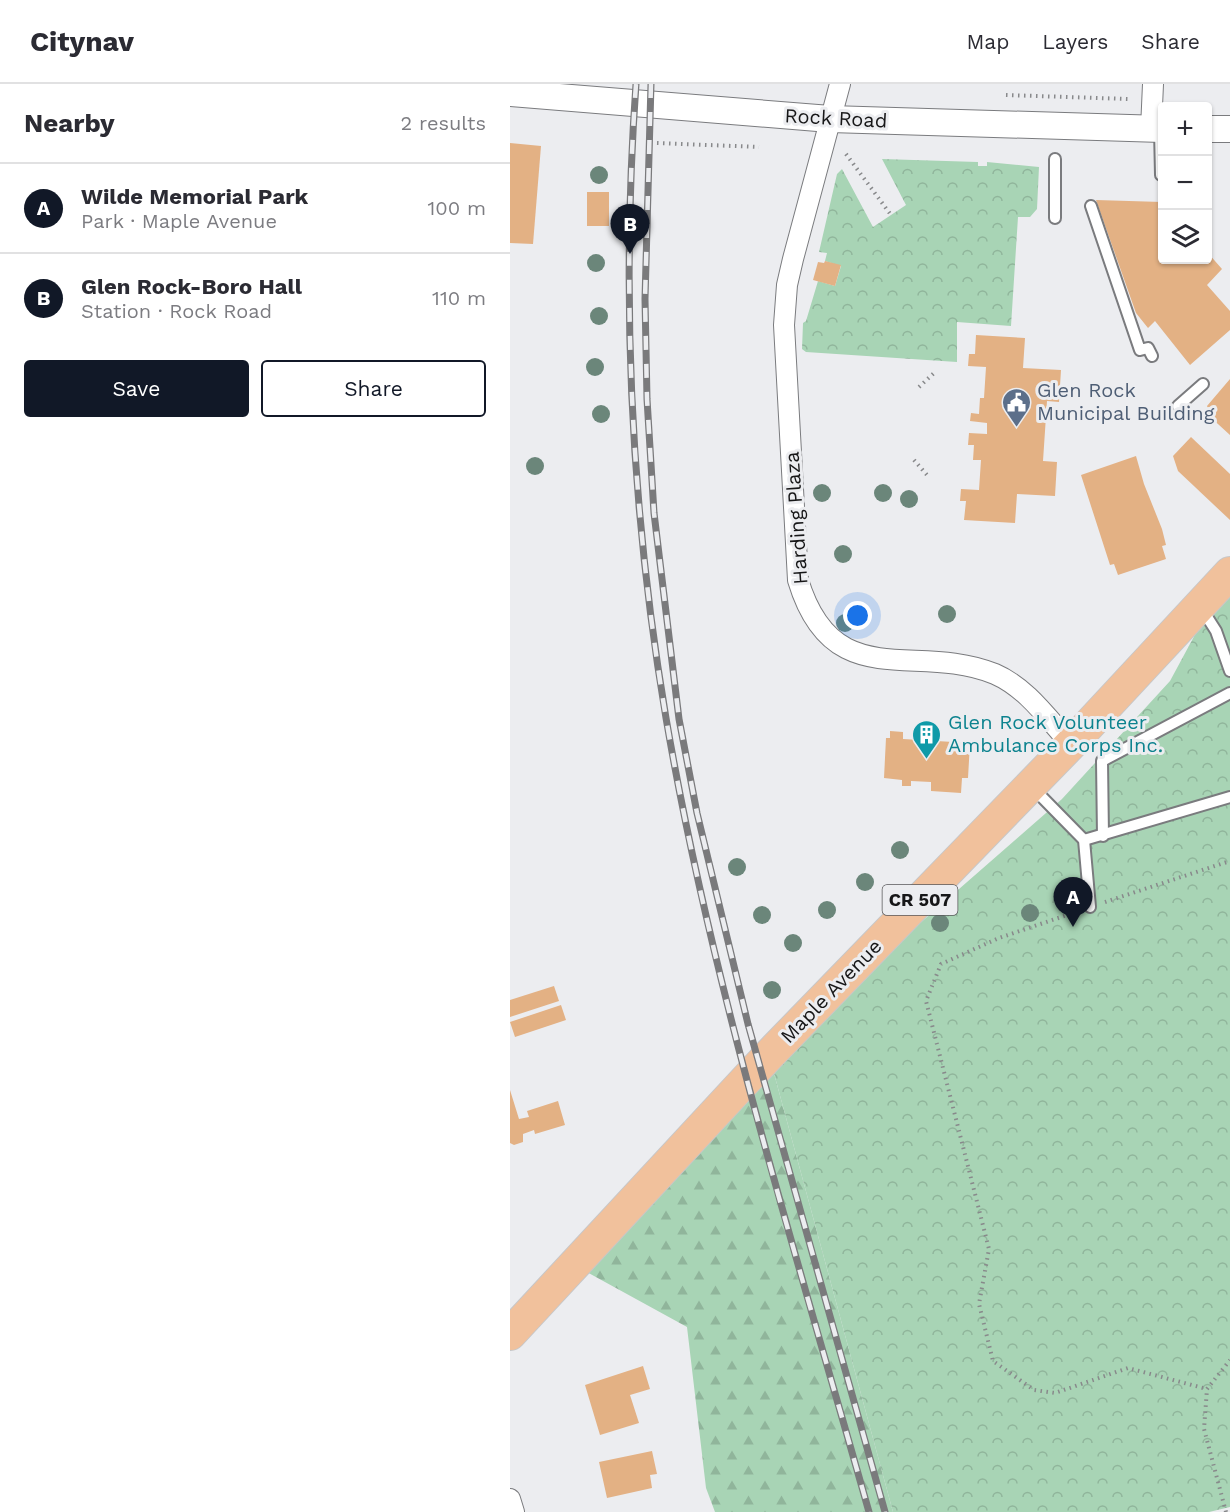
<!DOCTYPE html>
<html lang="en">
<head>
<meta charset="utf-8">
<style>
  body { margin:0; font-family:"Work Sans",sans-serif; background:#f2f2f3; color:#2b2b33 }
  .controls { position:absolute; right:18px; top:18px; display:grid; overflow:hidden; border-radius:6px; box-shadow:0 2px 4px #0004 }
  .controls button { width:54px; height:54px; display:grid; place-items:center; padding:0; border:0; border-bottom:2px solid #e1e1e2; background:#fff; color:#2b2b33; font:30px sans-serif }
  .you { position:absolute; left:348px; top:532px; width:21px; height:21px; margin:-15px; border:4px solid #fff; border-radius:50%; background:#1a73e8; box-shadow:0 0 0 9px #1a73e833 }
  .badge { display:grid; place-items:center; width:39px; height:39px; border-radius:50%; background:#111827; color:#fff; font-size:20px; font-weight:700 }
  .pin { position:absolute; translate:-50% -50px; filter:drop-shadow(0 2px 3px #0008) }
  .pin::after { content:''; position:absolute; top:32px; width:21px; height:18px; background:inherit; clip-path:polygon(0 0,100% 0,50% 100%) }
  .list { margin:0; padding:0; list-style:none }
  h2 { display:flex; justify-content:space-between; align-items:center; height:78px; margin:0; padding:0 24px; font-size:26px }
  h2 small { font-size:20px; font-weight:400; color:#7c7c81 }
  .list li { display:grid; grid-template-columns:39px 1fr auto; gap:18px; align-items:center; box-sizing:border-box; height:90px; padding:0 24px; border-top:2px solid #e1e1e2 }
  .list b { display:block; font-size:22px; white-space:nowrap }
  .list p { margin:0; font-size:20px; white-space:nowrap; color:#7c7c81 }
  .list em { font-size:20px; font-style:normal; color:#7c7c81 }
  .actions { display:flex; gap:12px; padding:18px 24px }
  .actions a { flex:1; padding:14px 0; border:2px solid #111827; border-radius:6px; text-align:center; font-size:21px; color:#111827 }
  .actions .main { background:#111827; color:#fff }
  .icon { flex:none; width:33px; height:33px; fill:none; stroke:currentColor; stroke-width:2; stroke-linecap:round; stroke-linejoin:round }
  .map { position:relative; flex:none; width:720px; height:1428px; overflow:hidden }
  header { display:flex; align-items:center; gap:36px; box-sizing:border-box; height:84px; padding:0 30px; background:#fff; border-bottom:2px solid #e1e1e2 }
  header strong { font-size:28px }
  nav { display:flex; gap:33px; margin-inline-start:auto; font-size:21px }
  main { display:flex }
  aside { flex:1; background:#fff }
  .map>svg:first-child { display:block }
  .forest { fill:url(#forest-firs) }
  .park { fill:url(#park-crowns) }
  .building { fill:#e3b184 }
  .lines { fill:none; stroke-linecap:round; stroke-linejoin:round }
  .service-casing { stroke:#7a7b7e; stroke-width:14 }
  .minor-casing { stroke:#7a7b7e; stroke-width:22 }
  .tertiary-casing { stroke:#7a7b7e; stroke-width:28 }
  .primary-casing { stroke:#c7c7c8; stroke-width:34 }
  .path { stroke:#88898b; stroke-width:4; stroke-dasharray:1.5 4.5; stroke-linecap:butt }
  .service { stroke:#fff; stroke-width:10 }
  .minor { stroke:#fff; stroke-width:20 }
  .tertiary { stroke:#fff; stroke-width:26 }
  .primary { stroke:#f1c19c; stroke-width:32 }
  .rail-casing { stroke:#7a7a7c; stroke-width:7 }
  .rail { stroke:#ecedf0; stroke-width:4.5; stroke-dasharray:14; stroke-linecap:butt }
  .tree { fill:#6b867a }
  .labels { text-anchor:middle; stroke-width:6; stroke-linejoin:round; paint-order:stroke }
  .shield { fill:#ecedf0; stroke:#575759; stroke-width:1.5 }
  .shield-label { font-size:18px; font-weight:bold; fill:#171718 }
  .street-label { font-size:20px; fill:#171718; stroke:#ecedf0 }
  .service-label { font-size:20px; fill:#4e5e75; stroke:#ecedf0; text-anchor:start }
  .culture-label { font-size:20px; fill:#0d838f; stroke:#ecedf0; text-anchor:start }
</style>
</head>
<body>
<header>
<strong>Citynav</strong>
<nav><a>Map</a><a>Layers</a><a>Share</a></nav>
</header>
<main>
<aside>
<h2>Nearby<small>2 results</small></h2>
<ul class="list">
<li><span class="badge">A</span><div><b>Wilde Memorial Park</b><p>Park · Maple Avenue</p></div><em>100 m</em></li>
<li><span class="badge">B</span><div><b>Glen Rock-Boro Hall</b><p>Station · Rock Road</p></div><em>110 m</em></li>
</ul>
<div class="actions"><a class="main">Save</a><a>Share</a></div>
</aside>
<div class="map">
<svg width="720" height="1428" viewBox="0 0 720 1428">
  <defs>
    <pattern id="forest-firs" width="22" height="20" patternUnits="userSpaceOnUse" patternTransform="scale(1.5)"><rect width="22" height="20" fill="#a8d4b5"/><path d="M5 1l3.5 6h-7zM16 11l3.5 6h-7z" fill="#90b59b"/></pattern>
    <pattern id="park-crowns" width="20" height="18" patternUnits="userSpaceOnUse" patternTransform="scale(1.5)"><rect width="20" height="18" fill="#a8d4b5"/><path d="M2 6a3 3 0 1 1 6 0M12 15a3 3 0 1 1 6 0" fill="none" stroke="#90b59b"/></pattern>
  </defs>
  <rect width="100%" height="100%" fill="#ecedf0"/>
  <path class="forest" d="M259,971L383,1428H205L196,1404L177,1243L64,1181Z"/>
  <g class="park">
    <path d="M372,75L468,78V82H477V78L529,83L527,125L520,133H508L501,242L447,238V278L296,268L292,265L293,239L296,237L308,197L325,202L331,182L315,177L317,169L309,168L327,90L332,85L363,143L396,121Z"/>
    <path d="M715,495L720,511V1423L699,1428H383L259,971L552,715L660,597Z"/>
  </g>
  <g class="building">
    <path d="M0,59L31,62L23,160L0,159Z"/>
    <rect x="77" y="108" width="22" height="34"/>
    <path d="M586,116L652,118V176H698V169L712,185L697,201L720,227V246L680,281L645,237L638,244L626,229Z"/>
    <path d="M315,177L331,181L325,202L303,196L308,178L314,179Z"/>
    <path d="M466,251L515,254L513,284L551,286L549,318L537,317L533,377L547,378L545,412L507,410L505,439L454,436L456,417H450L451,405L469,406L471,376H463L464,361H458L459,349L477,350V339L460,337L461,329L469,330L470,314H474L476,283L458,282L459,270H465Z"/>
    <path d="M720,295V351L697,330L699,327L697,322Z"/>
    <path d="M681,353L720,390V436L668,387L663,372Z"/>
    <path d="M626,372L634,400L652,445L656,461L652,462L656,475L608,491L604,480L600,481L571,391Z"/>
    <path d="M380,647L393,648V655L460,659L458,694H452L451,709L421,707V698L401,697V702H392V696L374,694L376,654H380Z"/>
    <path d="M44,902L49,917L0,933V916Z"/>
    <path d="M51,921L56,936L5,953L0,938Z"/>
    <path d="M0,1006L9,1035L19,1033L17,1027L48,1017L55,1041L25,1050L24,1046L13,1050V1058L4,1061L0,1059Z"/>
    <path d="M133,1282L140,1305L120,1311L129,1339L90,1351L75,1301Z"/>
    <path d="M142,1367L147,1390L140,1391L142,1404L97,1414L89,1378Z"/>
  </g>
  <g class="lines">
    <defs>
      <g id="service">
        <path d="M650,45L651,91"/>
        <path d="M545,75V134"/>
        <path d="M581,122L630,266L638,264L642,272"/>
        <path d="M668,322L693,300"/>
        <path d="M692,525L706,547L720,587"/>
        <path d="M523,704L574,756L580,823"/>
        <path d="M593,752L592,677L720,609"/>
        <path d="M574,756L720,713"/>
      </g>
      <g id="minor">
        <path d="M330,0L283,175L277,201L274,241L288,496C323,612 405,557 485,590C517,604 538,635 561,660"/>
        <path d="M641,45L643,0"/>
        <path d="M0,1415L4,1428"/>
      </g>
      <g id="tertiary">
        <path d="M0,9L320,35L652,45"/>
        <path d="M698,45H720"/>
      </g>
      <path id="primary" d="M0,1250L259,971L561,660L720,489"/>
    </defs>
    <use href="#service" class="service-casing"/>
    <use href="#minor" class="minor-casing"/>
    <use href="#tertiary" class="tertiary-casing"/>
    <use href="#primary" class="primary-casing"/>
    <g class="path">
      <path d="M496,11L618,15"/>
      <path d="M147,59L249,63"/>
      <path d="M336,70L381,131"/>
      <path d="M409,303L424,289"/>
      <path d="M404,376L417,391"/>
      <path d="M595,818L720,777"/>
      <path d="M566,828L489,854L431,880L416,917L479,1165L469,1220L483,1277L524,1306L545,1309L618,1284L697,1305"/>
      <path d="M716,1428L694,1345L697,1305L720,1276"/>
    </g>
    <use href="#service" class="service"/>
    <use href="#minor" class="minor"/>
    <use href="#tertiary" class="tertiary"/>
    <use href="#primary" class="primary"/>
    <defs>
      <g id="rail">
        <path d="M126,0C111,211 121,426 156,634C202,903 285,1166 359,1428"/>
        <path d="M141,0L135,215L137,315L144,429L169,635L187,729L238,940L375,1428"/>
      </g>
    </defs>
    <use href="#rail" class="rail-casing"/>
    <use href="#rail" class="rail"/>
  </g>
  <g class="tree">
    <circle cx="89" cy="91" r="9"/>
    <circle cx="86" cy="179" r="9"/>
    <circle cx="89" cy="232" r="9"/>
    <circle cx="85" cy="283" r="9"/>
    <circle cx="91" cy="330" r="9"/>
    <circle cx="25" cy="382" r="9"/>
    <circle cx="312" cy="409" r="9"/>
    <circle cx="373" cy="409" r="9"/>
    <circle cx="399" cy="415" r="9"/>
    <circle cx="333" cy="470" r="9"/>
    <circle cx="437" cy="530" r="9"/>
    <circle cx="335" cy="539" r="9"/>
    <circle cx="390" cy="766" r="9"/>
    <circle cx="227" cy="783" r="9"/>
    <circle cx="355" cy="798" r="9"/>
    <circle cx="317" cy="826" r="9"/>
    <circle cx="520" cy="829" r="9"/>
    <circle cx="252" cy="831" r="9"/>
    <circle cx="430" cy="839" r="9"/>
    <circle cx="283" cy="859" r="9"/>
    <circle cx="262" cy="906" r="9"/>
  </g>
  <defs>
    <symbol id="civic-pin" viewBox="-11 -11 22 30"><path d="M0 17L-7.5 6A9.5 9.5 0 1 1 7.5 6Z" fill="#5c6f8a" stroke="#ecedf0"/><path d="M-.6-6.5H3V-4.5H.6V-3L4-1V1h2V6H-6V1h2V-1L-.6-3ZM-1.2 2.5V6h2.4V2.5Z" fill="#fff"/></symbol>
    <symbol id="building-pin" viewBox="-11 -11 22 30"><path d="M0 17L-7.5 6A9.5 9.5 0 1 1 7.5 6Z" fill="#0f9aa8" stroke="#ecedf0"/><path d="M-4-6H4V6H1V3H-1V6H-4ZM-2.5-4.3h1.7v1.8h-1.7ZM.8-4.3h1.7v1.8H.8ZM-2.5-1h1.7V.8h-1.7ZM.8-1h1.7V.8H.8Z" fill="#fff"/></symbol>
  </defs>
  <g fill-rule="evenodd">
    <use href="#civic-pin" x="490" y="302" width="33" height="45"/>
    <use href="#building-pin" x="400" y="634" width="33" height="45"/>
  </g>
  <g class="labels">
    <rect class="shield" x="372.5" y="801" width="75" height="30" rx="4.5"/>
    <g class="shield-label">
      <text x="410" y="822">CR 507</text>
    </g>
    <g class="street-label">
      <text transform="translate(326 34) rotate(3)" y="7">Rock Road</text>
      <text transform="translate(286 434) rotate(-94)" y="7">Harding Plaza</text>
      <text transform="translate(321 907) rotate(-46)" y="7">Maple Avenue</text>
    </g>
    <g class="service-label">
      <text x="527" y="313">Glen Rock<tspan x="527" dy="23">Municipal Building</tspan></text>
    </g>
    <g class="culture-label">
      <text x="438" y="645">Glen Rock Volunteer<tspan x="438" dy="23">Ambulance Corps Inc.</tspan></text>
    </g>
  </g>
</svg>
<div class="controls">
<button>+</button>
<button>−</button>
<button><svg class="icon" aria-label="layers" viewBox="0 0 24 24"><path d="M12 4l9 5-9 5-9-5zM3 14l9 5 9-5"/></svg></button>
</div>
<div class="you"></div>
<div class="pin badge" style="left:563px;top:843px">A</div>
<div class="pin badge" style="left:120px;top:170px">B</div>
</div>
</main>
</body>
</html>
